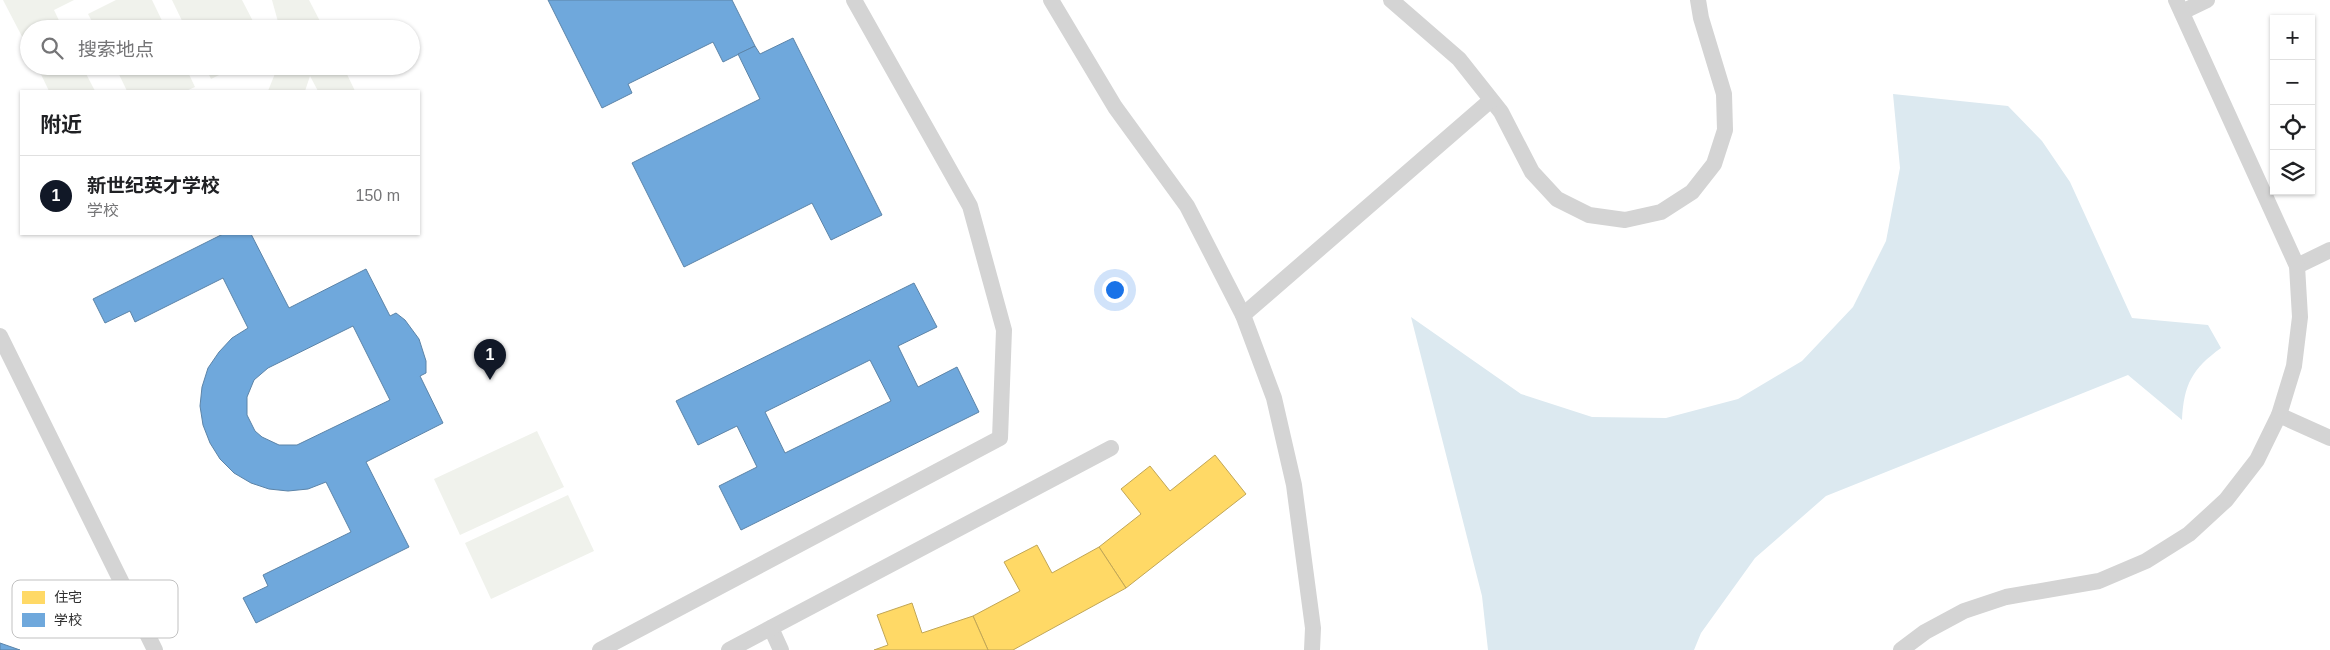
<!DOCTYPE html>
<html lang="zh">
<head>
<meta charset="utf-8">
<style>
  body { margin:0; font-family:Arial,"Noto Sans SC",sans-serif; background:#f6f6f6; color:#202124 }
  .controls { position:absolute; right:15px; top:15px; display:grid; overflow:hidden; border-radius:0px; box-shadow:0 1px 4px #0004 }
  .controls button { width:45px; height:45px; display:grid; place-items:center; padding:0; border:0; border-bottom:1px solid #e0e0e0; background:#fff; color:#202124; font:25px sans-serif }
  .you { position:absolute; left:1114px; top:289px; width:18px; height:18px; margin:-12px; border:4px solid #fff; border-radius:50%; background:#1a73e8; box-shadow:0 0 0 8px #1a73e833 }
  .badge { display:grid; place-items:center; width:32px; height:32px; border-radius:50%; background:#111827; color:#fff; font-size:16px; font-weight:700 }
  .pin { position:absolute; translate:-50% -41px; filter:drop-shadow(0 1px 2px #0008) }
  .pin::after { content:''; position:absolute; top:26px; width:18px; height:15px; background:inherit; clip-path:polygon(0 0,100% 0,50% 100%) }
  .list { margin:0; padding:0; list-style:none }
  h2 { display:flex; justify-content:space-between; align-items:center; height:65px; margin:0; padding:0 20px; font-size:21px }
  h2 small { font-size:16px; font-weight:400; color:#757577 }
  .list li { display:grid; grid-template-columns:32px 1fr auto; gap:15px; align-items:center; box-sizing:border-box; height:80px; padding:0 20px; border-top:1px solid #e0e0e0 }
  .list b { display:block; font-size:19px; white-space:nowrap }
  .list p { margin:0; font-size:16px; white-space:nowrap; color:#757577 }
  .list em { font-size:16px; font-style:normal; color:#757577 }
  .icon { flex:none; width:28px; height:28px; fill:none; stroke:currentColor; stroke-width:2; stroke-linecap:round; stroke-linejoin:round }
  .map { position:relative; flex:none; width:2330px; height:650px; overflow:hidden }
  .search { position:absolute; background:#fff; box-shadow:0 1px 4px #0004; left:20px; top:20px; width:400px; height:55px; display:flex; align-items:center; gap:12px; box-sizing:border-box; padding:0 18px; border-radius:28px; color:#757577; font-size:19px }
  .panel { position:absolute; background:#fff; box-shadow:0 1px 4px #0004; left:20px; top:90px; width:400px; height:145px; border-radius:0px }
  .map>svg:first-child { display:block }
  .green { fill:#f0f2ec }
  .water { fill:#dce9f0 }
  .homes { fill:#ffd966; stroke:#c1a656 }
  .schools { fill:#6fa8dc; stroke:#5c84a8; fill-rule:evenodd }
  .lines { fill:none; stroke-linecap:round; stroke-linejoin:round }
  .lane { stroke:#d4d4d4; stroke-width:16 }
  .key { fill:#fff; stroke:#c1c1c1; stroke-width:1 }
  .key-label { font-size:14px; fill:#2f2f2f }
</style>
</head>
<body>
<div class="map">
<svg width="2330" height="650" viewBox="0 0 2330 650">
  <rect width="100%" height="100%" fill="#fff"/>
  <g class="green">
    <path d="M3,0H74L54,10L63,29H29V50Z"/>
    <path d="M116,0H152L166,29H96L88,14Z"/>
    <path d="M172,0H242L257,29H186Z"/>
    <path d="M272,0H309L324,29H280Z"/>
    <path d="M37,66H82L95,91H49Z"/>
    <path d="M115,66H185L195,87L186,91H127Z"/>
    <path d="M205,66H237L211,79Z"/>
    <path d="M278,66H343L355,91H318L310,76L305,91H268Z"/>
    <path d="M537,431L564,487L460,535L434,479Z"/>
    <path d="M568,495L594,551L491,599L465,543Z"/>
  </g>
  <path class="water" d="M1893,94L2008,106L2042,141L2070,182L2132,318L2208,325L2221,348C2192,369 2184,384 2182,420L2128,375L1826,496L1755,558L1701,633L1694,650H1488L1482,596L1411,317L1521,394L1592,417L1666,418L1738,399L1802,361L1853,307L1886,241L1900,168Z"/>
  <g class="homes">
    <path d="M1215,455L1246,494L1126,588L1099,547L1141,514L1121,489L1150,466L1170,491Z"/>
    <path d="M1037,545L1052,573L1099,547L1126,588L1013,650H988L973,616L1020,591L1004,562Z"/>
    <path d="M912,603L922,633L973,616L988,650H874L888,645L877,615Z"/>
  </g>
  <g class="schools">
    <path d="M548,0H732L755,46L723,62L713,42L628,84L632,93L602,108Z"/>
    <path d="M793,38L882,215L831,240L812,203L684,267L632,163L760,99L738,54L755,46L760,54Z"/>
    <path d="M223,234H251L289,308L366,269L390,316L396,313L405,320L419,339L426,361V373L420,376L443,423L366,462L409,547L256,623L243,598L268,586L263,575L351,532L326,482L308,489L288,491L269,489L251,483L234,473L220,459L210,443L203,425L200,406L202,387L208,368L219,352L232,338L248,328L223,278L135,322L130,311L105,323L93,299ZM353,326L390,400L297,445H279L262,437L255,431L247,415V397L254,380L268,368Z"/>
    <path d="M914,283L937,327L898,346L918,387L957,367L979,412L741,530L719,486L757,467L737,426L698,445L676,401ZM870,360L891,401L785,453L765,412Z"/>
    <path d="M0,643L20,650H0Z"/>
  </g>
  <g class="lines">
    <g class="lane">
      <path d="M1051,0L1115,107L1187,206L1243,315L1274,398L1294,485L1313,628L1312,650"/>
      <path d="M1391,0L1459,59L1501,112L1532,172L1557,199L1589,215L1625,220L1661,212L1692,192L1714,164L1725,130L1724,94L1701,18L1698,0"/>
      <path d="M2182,12L2207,0"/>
      <path d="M2297,266L2330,250"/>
      <path d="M1243,315L1491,100"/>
      <path d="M0,336L155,650"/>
      <path d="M2279,415L2330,438"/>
      <path d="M771,628L781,650"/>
      <path d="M600,650L1000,438L1004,330L970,206L854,0"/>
      <path d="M729,650L1111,448"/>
      <path d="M1901,650L1925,632L1964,611L2006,597L2099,581L2146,561L2189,534L2226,500L2257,460L2279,415L2294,366L2300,317L2297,266L2176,0"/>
    </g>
  </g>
  <rect x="12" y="580" width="166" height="58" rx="8" class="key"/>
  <rect x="22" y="591" width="23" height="13" fill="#ffd966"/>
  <rect x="22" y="613" width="23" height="14" fill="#6fa8dc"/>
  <g class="key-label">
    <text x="54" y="602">住宅</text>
    <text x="54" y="625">学校</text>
  </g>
</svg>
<div class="controls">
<button>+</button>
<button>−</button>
<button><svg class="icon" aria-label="locate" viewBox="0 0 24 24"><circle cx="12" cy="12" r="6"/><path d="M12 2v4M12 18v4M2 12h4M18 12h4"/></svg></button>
<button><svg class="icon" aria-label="layers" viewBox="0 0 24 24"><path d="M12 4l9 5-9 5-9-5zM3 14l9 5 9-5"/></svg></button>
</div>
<div class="you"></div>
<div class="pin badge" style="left:490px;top:380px">1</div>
<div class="search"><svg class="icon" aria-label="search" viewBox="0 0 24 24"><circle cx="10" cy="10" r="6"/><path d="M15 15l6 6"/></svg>搜索地点</div>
<section class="panel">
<h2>附近<small></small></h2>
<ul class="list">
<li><span class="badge">1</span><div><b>新世纪英才学校</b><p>学校</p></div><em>150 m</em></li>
</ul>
</section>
</div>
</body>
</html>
